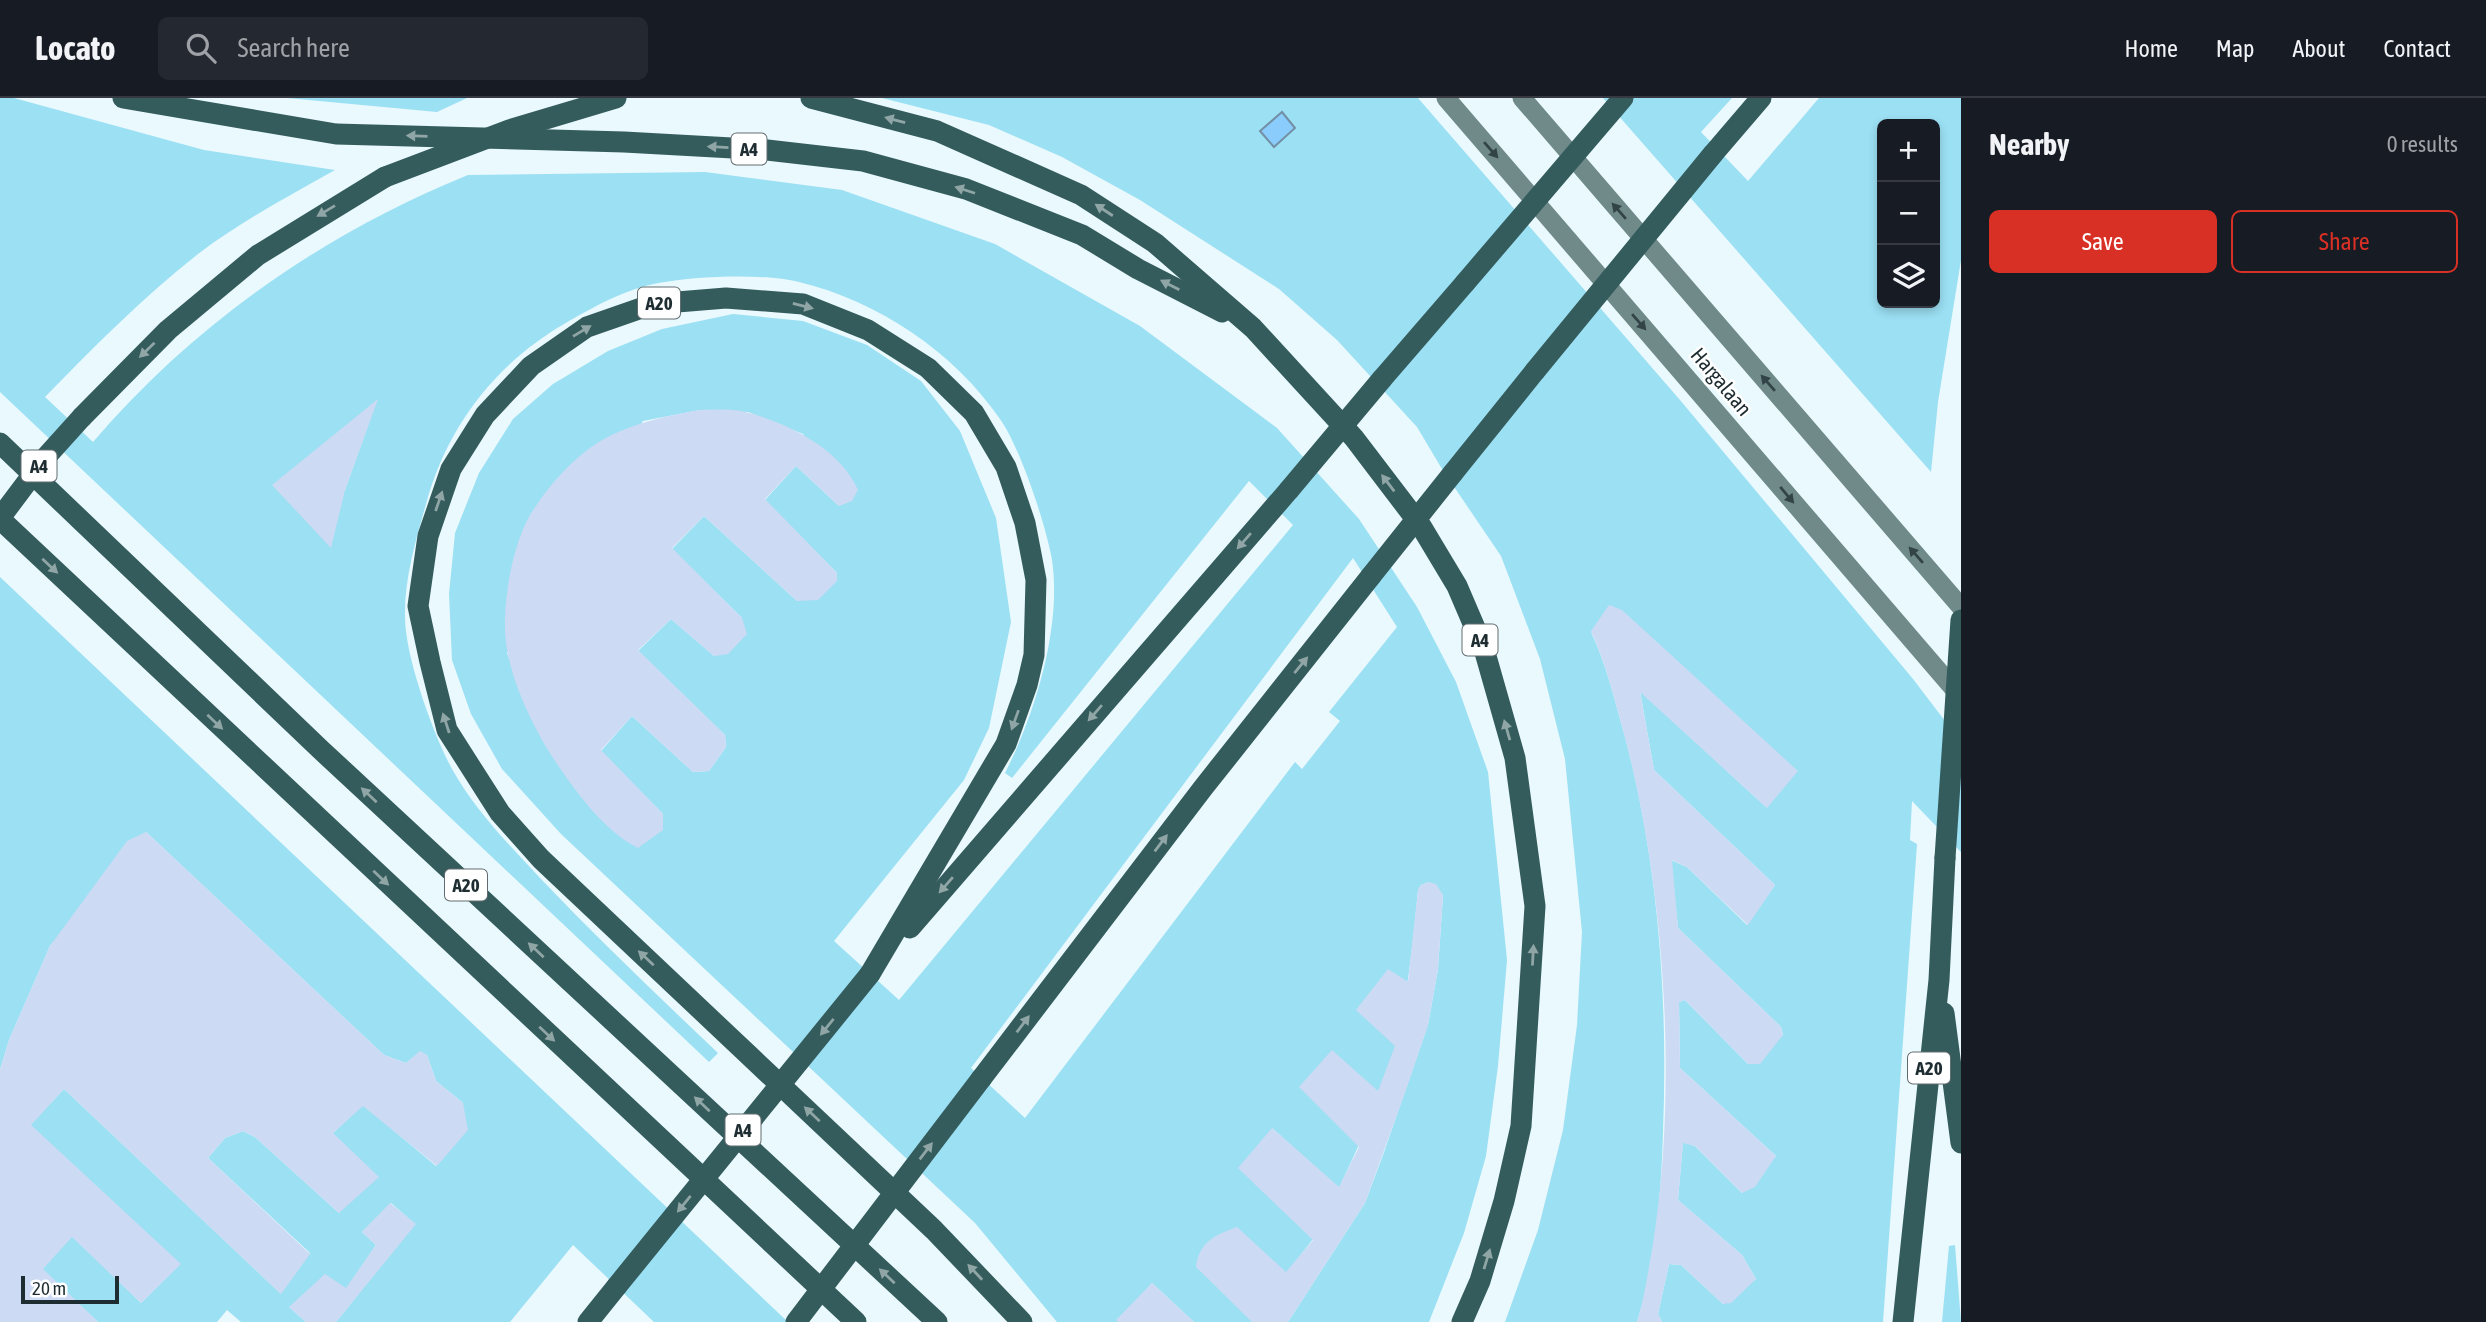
<!DOCTYPE html>
<html lang="en">
<head>
<meta charset="utf-8">
<style>
  body { margin:0; font-family:"Asap Condensed",sans-serif; background:#242831; color:#f1f3f6 }
  .controls { position:absolute; right:21px; top:21px; display:grid; overflow:hidden; border-radius:10px; box-shadow:0 4px 10px #0003 }
  .controls button { width:63px; height:63px; display:grid; place-items:center; padding:0; border:0; border-bottom:2px solid #363941; background:#171b24; color:#f1f3f6; font:35px sans-serif }
  .scale { position:absolute; left:21px; bottom:18px; width:98px; box-sizing:border-box; padding-left:7px; border:4px solid #1e2d32; border-top:0; font-size:19px; line-height:24px; white-space:nowrap; color:#1e2d32; -webkit-text-stroke:5px #fff; paint-order:stroke }
  .list { margin:0; padding:0; list-style:none }
  h2 { display:flex; justify-content:space-between; align-items:center; height:91px; margin:0; padding:0 28px; font-size:30px }
  h2 small { font-size:23px; font-weight:400; color:#9ea1a6 }
  .actions { display:flex; gap:14px; padding:21px 28px }
  .actions a { flex:1; padding:16px 0; border:2px solid #d93025; border-radius:10px; text-align:center; font-size:24px; color:#d93025 }
  .actions .main { background:#d93025; color:#fff }
  .icon { flex:none; width:38px; height:38px; fill:none; stroke:currentColor; stroke-width:2; stroke-linecap:round; stroke-linejoin:round }
  .map { position:relative; flex:none; width:1961px; height:1224px; overflow:hidden }
  header { display:flex; align-items:center; gap:42px; box-sizing:border-box; height:98px; padding:0 35px; background:#171b24; border-bottom:2px solid #363941 }
  header strong { font-size:33px }
  nav { display:flex; gap:38px; margin-inline-start:auto; font-size:24px }
  .search { width:490px; height:63px; background:#242831; display:flex; align-items:center; gap:18px; box-sizing:border-box; padding:0 24px; border-radius:10px; color:#9ea1a6; font-size:26px }
  main { display:flex }
  aside { flex:1; background:#171b24 }
  .map>svg:first-child { display:block }
  .green { fill:#9ce0f4; fill-rule:evenodd }
  .water { fill:#ccdaf3 }
  .building { fill:#8acdfc; stroke:#738fa3; stroke-width:2 }
  .lines { fill:none; stroke-linecap:round; stroke-linejoin:round }
  .secondary { stroke:#708a8a; stroke-width:19 }
  .motorway { stroke:#355c5c; stroke-width:21 }
  .motorway-bridge { stroke:#355c5c; stroke-width:21 }
  .oneway { fill:#90a5a5 }
  .oneway2 { fill:#324448 }
  .labels { text-anchor:middle; stroke-width:5; stroke-linejoin:round; paint-order:stroke }
  .shield { fill:#fff; stroke:#626c70; stroke-width:2 }
  .shield-label { font-size:19px; font-weight:bold; fill:#1e2d32 }
  .street-label { font-size:21px; fill:#1e2d32; stroke:#fff }
</style>
</head>
<body>
<header>
<strong>Locato</strong>
<div class="search"><svg class="icon" aria-label="search" viewBox="0 0 24 24"><circle cx="10" cy="10" r="6"/><path d="M15 15l6 6"/></svg>Search here</div>
<nav><a>Home</a><a>Map</a><a>About</a><a>Contact</a></nav>
</header>
<main>
<div class="map">
<svg width="1961" height="1224" viewBox="0 0 1961 1224">
  <rect width="100%" height="100%" fill="#e9f9fd"/>
  <g class="green">
    <path d="M0,0H14L204,52L335,72C289,98 241,123 198,156C143,199 94,249 45,299L93,344C195,225 323,136 468,77L705,74L842,92L995,146L1140,228L1277,330L1359,421L1417,509L1456,584L1488,674L1507,862L1498,968L1486,1058L1464,1135L1429,1224H1288L1365,1105L1383,1057L1428,927L1438,871L1443,797L1429,784L1421,787L1418,792C1413,844 1408,895 1396,946C1385,991 1359,1048 1339,1090L1272,1030L1313,1141L1251,1221L1252,1224H1194L1152,1185L1118,1224H1057L975,1125L561,736L502,671L471,616L452,562L449,496L455,435L479,375L513,321L553,286L608,253L662,231L733,216L803,223L867,247L921,283L960,333L996,420L1011,524L989,630L964,682L834,843L899,902L1293,427L1249,383L1012,680L1005,675C1035,616 1062,529 1052,462C1046,427 1020,349 1000,321C954,254 878,203 799,184C763,175 695,178 658,185C626,191 597,207 569,223C497,264 448,326 426,406C416,441 404,482 405,519C405,558 433,636 452,671C475,712 509,747 541,781C598,841 658,898 718,955L709,964L0,294ZM377,302L345,392L331,342ZM700,312L748,314L803,336L839,408L796,368L765,402L837,475L797,503L704,418L672,451L742,520L714,558L671,521L638,553L725,637L726,649L709,673L693,674L632,618L601,653L663,716L545,647L507,555L643,323ZM1353,460L1397,529L1329,614L1340,623L1302,671L1295,664L1025,1020L971,970Z"/>
    <path d="M287,0H467L437,14Z"/>
    <path d="M882,0H1418L1680,302L1913,581L1961,644V754L1912,703L1910,742L1917,746L1883,1224H1662L1658,1216L1669,1166L1681,1167L1723,1206L1756,1181L1742,1157L1678,1102L1683,1044L1695,1048L1742,1095L1776,1058L1680,970L1679,904L1685,902L1748,966L1783,937L1781,929L1678,830L1671,762L1687,769L1747,827L1775,787L1654,672L1640,593L1767,710L1591,534C1607,568 1615,603 1625,639C1659,768 1668,902 1663,1035C1661,1097 1656,1164 1637,1224H1505L1538,1132L1563,1032L1577,927L1582,834L1565,661L1540,561L1501,458L1442,371L1417,329L1337,242L1279,191L1140,102L1062,59L989,27Z"/>
    <path d="M1603,0H1732L1701,34L1748,83L1819,0H1961V162L1938,304L1931,374ZM1882,26H1935V205H1882Z"/>
    <path d="M0,479L788,1224H654L573,1147L510,1224H336L415,1126L391,1105L362,1134L376,1147L346,1191L289,1209L306,1224H241L227,1212L217,1224H98L42,1171L72,1138L141,1205L180,1166L30,1027L64,991L280,1195L310,1155L208,1060L225,1040L243,1033L255,1039L339,1115L333,1035L363,1007L436,1068L463,1005L436,983L427,957L420,954L406,965L384,957L146,734L50,848L9,942L0,972Z"/>
    <path d="M1955,1147L1961,1224H1942L1949,1148Z"/>
  </g>
  <g class="water">
    <path d="M378,301L345,392L331,450L272,387Z"/>
    <path d="M700,312C715,312 734,310 749,315C790,326 841,352 858,392L852,403L839,408L796,368L765,401L837,475V483L818,502L797,503L704,418L672,450L742,520L747,536L728,556L714,558L671,521L638,552L725,637L726,649L709,673L693,674L632,618L601,652L663,716V732L638,750C604,733 576,694 555,663C535,632 515,592 508,556C499,518 511,450 530,417C544,394 565,369 586,353C618,328 661,319 700,312Z"/>
    <path d="M1609,507L1622,512L1798,673L1767,710L1640,594L1654,672L1775,787L1748,827L1687,769L1672,762L1678,830L1781,929L1783,937L1760,966H1748L1685,902L1679,904L1680,970L1776,1058L1755,1089L1742,1095L1695,1048L1683,1045L1678,1102L1742,1157L1756,1181L1731,1205L1723,1206L1681,1167L1669,1166L1658,1216L1662,1224H1637C1645,1199 1648,1172 1653,1146C1678,987 1665,794 1625,639C1615,603 1607,568 1591,533Z"/>
    <path d="M146,734L384,957L406,965L420,953L427,957L436,983L463,1005L468,1032L437,1068L363,1008L333,1035L379,1079L339,1115L255,1039L243,1033L225,1040L208,1060L310,1156L281,1196L64,991L31,1027L181,1166L141,1205L72,1139L43,1171L98,1224H0V972L9,942L50,848L127,743Z"/>
    <path d="M1429,784L1436,786L1443,797L1438,871L1428,927L1407,989L1365,1105L1288,1224H1252L1196,1169C1199,1144 1215,1137 1237,1129L1286,1174L1313,1142L1238,1070L1272,1030L1339,1089L1359,1049L1299,989L1332,952L1378,993L1395,948L1356,912L1388,871L1408,884L1418,792L1421,787Z"/>
    <path d="M390,1105L416,1126L336,1224H306L289,1209L325,1176L346,1190L376,1147L362,1134Z"/>
    <path d="M1152,1185L1194,1224H1118L1116,1222Z"/>
  </g>
  <path class="building" d="M1282,14L1295,30L1274,49L1260,33Z"/>
  <g class="lines">
    <g class="secondary">
      <path d="M1446,0L1961,599"/>
      <path d="M1522,0L1961,509"/>
    </g>
    <g class="motorway">
      <path d="M123,0L336,36L624,44L767,52L863,63L966,91L1082,137L1138,171L1222,214"/>
      <path d="M811,0L937,33L1081,97L1155,145L1253,230L1354,340L1421,428L1457,488L1484,551L1515,660L1535,808L1521,1028L1504,1103L1480,1183L1462,1224"/>
      <path d="M1713,56L1761,0"/>
      <path d="M1382,281L1465,185"/>
      <path d="M82,319L168,232L258,157L385,79"/>
      <path d="M0,345L320,651L937,1224"/>
      <path d="M1453,375L1535,273"/>
      <path d="M0,421L856,1224"/>
      <path d="M910,830L1289,392"/>
      <path d="M870,876L1006,646L1027,587L1034,557L1036,482L1025,425L1006,369L974,315L928,270L868,232L803,206L726,200L653,206L587,229L531,268L485,317L451,371L428,438L418,508L430,564L447,632L500,715L541,761L934,1132L1022,1224"/>
      <path d="M1944,915L1961,1045"/>
      <path d="M981,981L1203,690L1371,478"/>
      <path d="M588,1224L617,1188"/>
      <path d="M1903,1224L1939,882L1945,760"/>
    </g>
    <g class="motorway-bridge">
      <path d="M385,79L509,32L616,0"/>
      <path d="M1465,185L1623,0"/>
      <path d="M1535,273L1713,56"/>
      <path d="M1289,392L1382,281"/>
      <path d="M0,420L45,360L82,319"/>
      <path d="M1371,478L1453,375"/>
      <path d="M1945,760L1961,522"/>
      <path d="M617,1188L870,876"/>
      <path d="M796,1224L981,981"/>
    </g>
  </g>
  <defs><path id="oneway-solid" d="M-6-.8H1V-3.2L6.5 0L1 3.2V.8H-6Z" transform="scale(1.75)"/></defs>
  <g class="oneway">
    <use href="#oneway-solid" transform="translate(895 22) rotate(-165)"/>
    <use href="#oneway-solid" transform="translate(417 38) rotate(-178)"/>
    <use href="#oneway-solid" transform="translate(718 49) rotate(-177)"/>
    <use href="#oneway-solid" transform="translate(965 92) rotate(-162)"/>
    <use href="#oneway-solid" transform="translate(1104 112) rotate(-147)"/>
    <use href="#oneway-solid" transform="translate(326 113) rotate(149)"/>
    <use href="#oneway-solid" transform="translate(1170 187) rotate(-153)"/>
    <use href="#oneway-solid" transform="translate(803 208) rotate(14)"/>
    <use href="#oneway-solid" transform="translate(582 233) rotate(-31)"/>
    <use href="#oneway-solid" transform="translate(147 252) rotate(136)"/>
    <use href="#oneway-solid" transform="translate(1388 385) rotate(-127)"/>
    <use href="#oneway-solid" transform="translate(439 403) rotate(-71)"/>
    <use href="#oneway-solid" transform="translate(1244 443) rotate(131)"/>
    <use href="#oneway-solid" transform="translate(50 468) rotate(43)"/>
    <use href="#oneway-solid" transform="translate(1301 567) rotate(-51)"/>
    <use href="#oneway-solid" transform="translate(1095 615) rotate(131)"/>
    <use href="#oneway-solid" transform="translate(1015 622) rotate(110)"/>
    <use href="#oneway-solid" transform="translate(215 624) rotate(43)"/>
    <use href="#oneway-solid" transform="translate(446 625) rotate(-108)"/>
    <use href="#oneway-solid" transform="translate(1507 632) rotate(-106)"/>
    <use href="#oneway-solid" transform="translate(369 697) rotate(-137)"/>
    <use href="#oneway-solid" transform="translate(1161 745) rotate(-53)"/>
    <use href="#oneway-solid" transform="translate(381 780) rotate(43)"/>
    <use href="#oneway-solid" transform="translate(946 787) rotate(131)"/>
    <use href="#oneway-solid" transform="translate(536 852) rotate(-137)"/>
    <use href="#oneway-solid" transform="translate(1533 857) rotate(-87)"/>
    <use href="#oneway-solid" transform="translate(646 860) rotate(-137)"/>
    <use href="#oneway-solid" transform="translate(1023 926) rotate(-53)"/>
    <use href="#oneway-solid" transform="translate(827 929) rotate(129)"/>
    <use href="#oneway-solid" transform="translate(547 936) rotate(43)"/>
    <use href="#oneway-solid" transform="translate(702 1006) rotate(-137)"/>
    <use href="#oneway-solid" transform="translate(812 1016) rotate(-137)"/>
    <use href="#oneway-solid" transform="translate(926 1053) rotate(-53)"/>
    <use href="#oneway-solid" transform="translate(684 1106) rotate(129)"/>
    <use href="#oneway-solid" transform="translate(1487 1161) rotate(-73)"/>
    <use href="#oneway-solid" transform="translate(975 1174) rotate(-133)"/>
    <use href="#oneway-solid" transform="translate(887 1178) rotate(-137)"/>
  </g>
  <g class="oneway2">
    <use href="#oneway-solid" transform="translate(1491 52) rotate(49)"/>
    <use href="#oneway-solid" transform="translate(1619 113) rotate(-131)"/>
    <use href="#oneway-solid" transform="translate(1639 224) rotate(49)"/>
    <use href="#oneway-solid" transform="translate(1768 285) rotate(-131)"/>
    <use href="#oneway-solid" transform="translate(1787 397) rotate(50)"/>
    <use href="#oneway-solid" transform="translate(1916 457) rotate(-131)"/>
  </g>
  <g class="labels">
    <g class="shield">
      <rect x="731.5" y="35.5" width="35" height="31" rx="5"/>
      <rect x="638" y="189.5" width="42" height="31" rx="5"/>
      <rect x="21.5" y="352.5" width="35" height="31" rx="5"/>
      <rect x="1462.5" y="526.5" width="35" height="31" rx="5"/>
      <rect x="445" y="771.5" width="42" height="31" rx="5"/>
      <rect x="1908" y="954.5" width="42" height="31" rx="5"/>
      <rect x="725.5" y="1016.5" width="35" height="31" rx="5"/>
    </g>
    <g class="shield-label">
      <text x="749" y="58">A4</text>
      <text x="659" y="212">A20</text>
      <text x="39" y="375">A4</text>
      <text x="1480" y="549">A4</text>
      <text x="466" y="794">A20</text>
      <text x="1929" y="977">A20</text>
      <text x="743" y="1039">A4</text>
    </g>
    <g class="street-label">
      <text transform="translate(1721 284) rotate(50)" y="7">Hargalaan</text>
    </g>
  </g>
</svg>
<div class="controls">
<button>+</button>
<button>−</button>
<button><svg class="icon" aria-label="layers" viewBox="0 0 24 24"><path d="M12 4l9 5-9 5-9-5zM3 14l9 5 9-5"/></svg></button>
</div>
<div class="scale">20 m</div>
</div>
<aside>
<h2>Nearby<small>0 results</small></h2>
<ul class="list">
</ul>
<div class="actions"><a class="main">Save</a><a>Share</a></div>
</aside>
</main>
</body>
</html>
